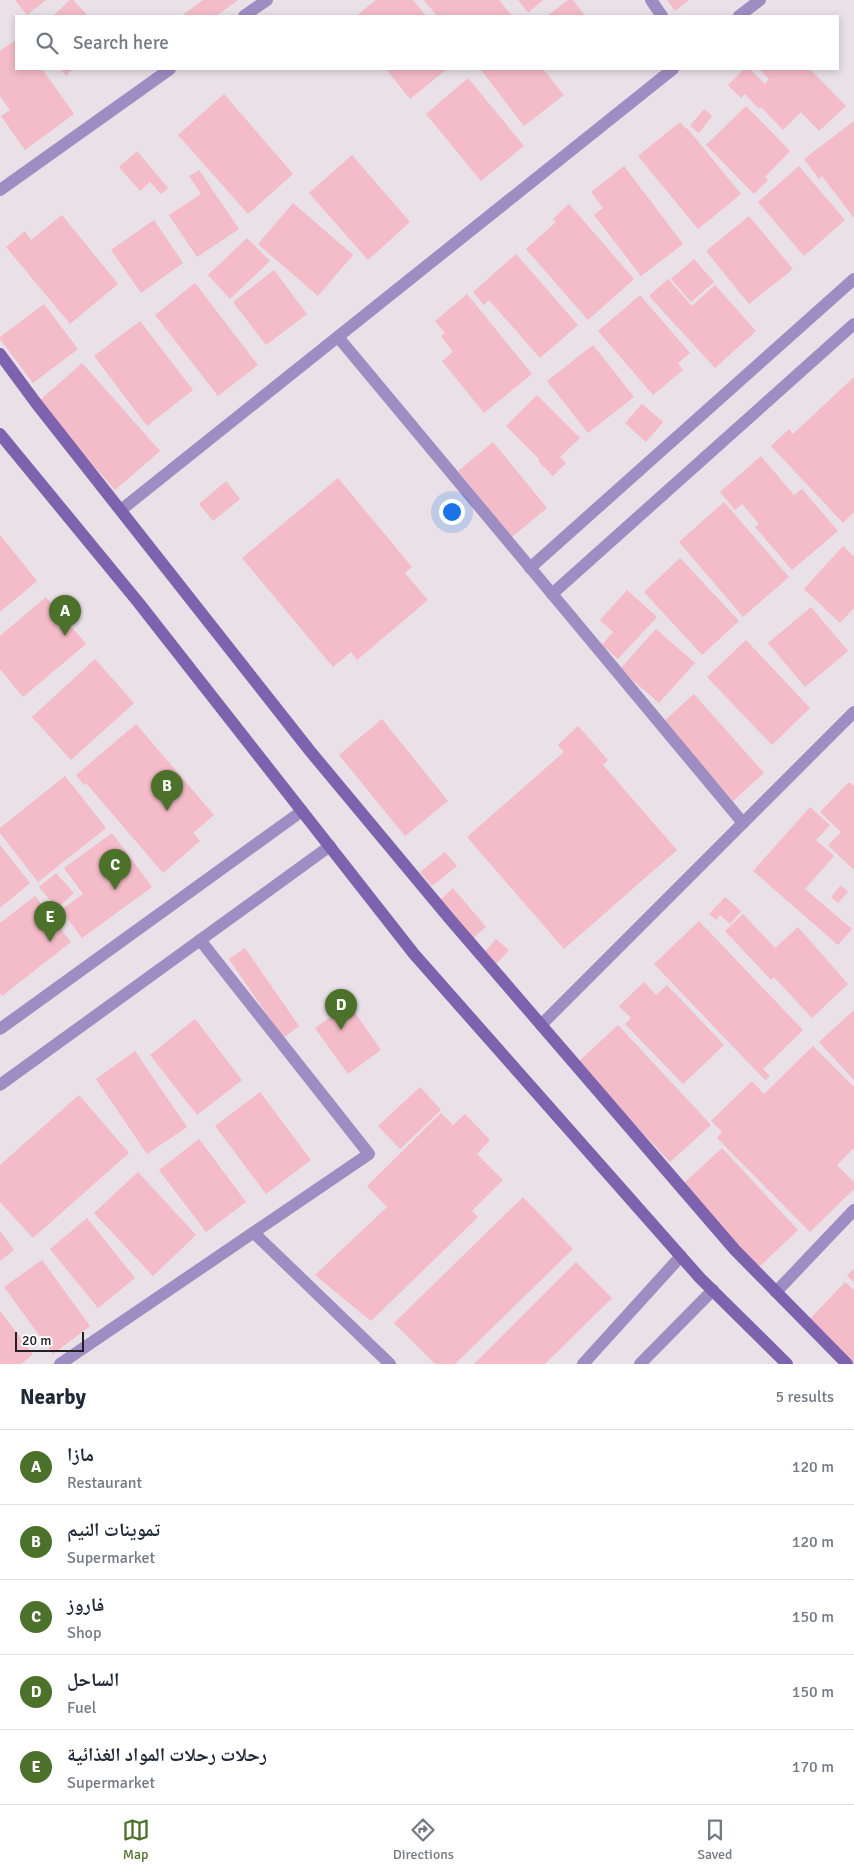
<!DOCTYPE html>
<html lang="en">
<head>
<meta charset="utf-8">
<style>
  body { margin:0; font-family:Signika,"Noto Naskh Arabic",sans-serif; background:#f6f6f7; color:#1f2937 }
  .scale { position:absolute; left:15px; bottom:12px; width:69px; box-sizing:border-box; padding-left:5px; border:2px solid #232023; border-top:0; font-size:14px; line-height:18px; white-space:nowrap; color:#232023; -webkit-text-stroke:4px #fff; paint-order:stroke }
  .you { position:absolute; left:451px; top:511px; width:18px; height:18px; margin:-12px; border:4px solid #fff; border-radius:50%; background:#1a73e8; box-shadow:0 0 0 8px #1a73e833 }
  .badge { display:grid; place-items:center; width:32px; height:32px; border-radius:50%; background:#4c712b; color:#fff; font-size:16px; font-weight:700 }
  .pin { position:absolute; translate:-50% -41px; filter:drop-shadow(0 1px 2px #0008) }
  .pin::after { content:''; position:absolute; top:26px; width:18px; height:15px; background:inherit; clip-path:polygon(0 0,100% 0,50% 100%) }
  .list { margin:0; padding:0; list-style:none }
  h2 { display:flex; justify-content:space-between; align-items:center; height:65px; margin:0; padding:0 20px; font-size:21px }
  h2 small { font-size:16px; font-weight:400; color:#747a83 }
  .list li { display:grid; grid-template-columns:32px 1fr auto; gap:15px; align-items:center; box-sizing:border-box; height:75px; padding:0 20px; border-top:1px solid #e0e1e3 }
  .list b { display:block; font-size:19px; white-space:nowrap }
  .list p { margin:0; font-size:16px; white-space:nowrap; color:#747a83 }
  .list em { font-size:16px; font-style:normal; color:#747a83 }
  .icon { flex:none; width:28px; height:28px; fill:none; stroke:currentColor; stroke-width:2; stroke-linecap:round; stroke-linejoin:round }
  .map { position:relative; flex:none; width:854px; height:1364px; overflow:hidden }
  .search { position:absolute; background:#fff; box-shadow:0 2px 8px #0003; left:15px; right:15px; top:15px; height:55px; display:flex; align-items:center; gap:12px; box-sizing:border-box; padding:0 18px; border-radius:0px; color:#747a83; font-size:19px }
  .sheet { height:440px; background:#fff }
  nav { display:flex; justify-content:space-around; align-items:center; box-sizing:border-box; height:70px; border-top:1px solid #e0e1e3; background:#fff; font-size:14px; color:#747a83 }
  nav a { display:grid; justify-items:center; gap:2px }
  nav .on { color:#4c712b }
  .map>svg:first-child { display:block }
  .building { fill:#f4bbc8 }
  .lines { fill:none; stroke-linecap:round; stroke-linejoin:round }
  .street { stroke:#9e8dc2; stroke-width:12 }
  .secondary { stroke:#7d62ae; stroke-width:12 }
</style>
</head>
<body>
<div class="map">
<svg width="854" height="1364" viewBox="0 0 854 1364">
  <rect width="100%" height="100%" fill="#e9e0e8"/>
  <g class="building">
    <path d="M15,0H46L27,15Z"/>
    <path d="M70,0H73L88,16H53Z"/>
    <path d="M203,0H238L216,16H185L184,14Z"/>
    <path d="M376,0H413L426,16H356Z"/>
    <path d="M424,0H499L512,16H437Z"/>
    <path d="M518,0H543L528,13Z"/>
    <path d="M568,0H573L585,16H547Z"/>
    <path d="M667,0H689L675,11Z"/>
    <path d="M16,40V69H42L74,114L25,150L1,116L10,110L0,96V51Z"/>
    <path d="M60,69H73L66,76Z"/>
    <path d="M386,69H447L410,99Z"/>
    <path d="M483,69H543L564,95L524,126L481,70Z"/>
    <path d="M744,69H750L765,84L769,79L759,69H810L846,106L819,131L801,112L783,130L761,107L759,109L745,94L741,98L728,85Z"/>
    <path d="M468,78L524,146L481,181L426,114Z"/>
    <path d="M224,94L293,174L248,214L178,135Z"/>
    <path d="M746,106L790,151L765,177L768,180L754,194L706,145Z"/>
    <path d="M704,109L712,116L699,133L690,126Z"/>
    <path d="M854,121V218L822,176L819,179L804,159Z"/>
    <path d="M680,122L686,129L687,128L741,194L698,229L638,156Z"/>
    <path d="M137,151L168,188L161,194L150,182L140,191L119,167Z"/>
    <path d="M352,155L410,222L368,260L309,193Z"/>
    <path d="M624,166L683,244L641,276L594,215L603,208L591,192Z"/>
    <path d="M799,166L845,220L804,256L758,202Z"/>
    <path d="M199,170L239,229L197,257L169,215L201,194L189,176Z"/>
    <path d="M293,203L353,255L318,296L258,244Z"/>
    <path d="M569,204L634,279L588,320L526,249L556,222L553,219Z"/>
    <path d="M62,215L118,284L70,324L6,247L25,231L31,240Z"/>
    <path d="M749,216L793,269L749,304L706,251Z"/>
    <path d="M154,220L183,263L141,293L111,250Z"/>
    <path d="M247,238L270,261L230,299L208,275Z"/>
    <path d="M516,254L578,325L540,358L489,300L484,305L473,292Z"/>
    <path d="M694,259L714,282L691,302L671,279Z"/>
    <path d="M274,270L307,314L266,345L233,302Z"/>
    <path d="M668,279L692,306L715,285L756,331L715,368L649,296Z"/>
    <path d="M195,283L258,365L218,396L155,315Z"/>
    <path d="M467,294L532,374L484,413L442,361L453,352L441,336L445,333L435,321Z"/>
    <path d="M640,295L690,353L678,363L683,370L653,395L598,331Z"/>
    <path d="M44,304L78,349L33,383L0,339V337Z"/>
    <path d="M140,321L193,390L147,426L94,356Z"/>
    <path d="M593,345L634,397L588,433L547,381Z"/>
    <path d="M82,363L160,451L115,490L38,402Z"/>
    <path d="M854,377V512L843,523L771,446L789,429L793,434Z"/>
    <path d="M537,395L580,438L560,457L566,463L553,476L538,461L540,460L506,426Z"/>
    <path d="M642,404L663,422L646,442L625,423Z"/>
    <path d="M493,442L547,508L512,537L458,471Z"/>
    <path d="M761,456L794,495L802,489L838,531L792,570L755,527L759,524L742,504L735,510L720,492Z"/>
    <path d="M338,478L412,567L405,573L428,600L357,660L351,652L333,667L242,558Z"/>
    <path d="M226,481L240,499L213,521L199,504Z"/>
    <path d="M724,502L789,577L743,617L679,542Z"/>
    <path d="M0,535L37,581L0,612Z"/>
    <path d="M843,546L854,557V608L840,623L804,589Z"/>
    <path d="M680,558L739,621L702,655L644,592Z"/>
    <path d="M627,590L657,617L618,659L602,645L613,632L600,620Z"/>
    <path d="M46,597L86,644L23,697L0,669V636Z"/>
    <path d="M811,607L848,651L805,687L768,643Z"/>
    <path d="M656,629L695,663L659,703L620,669Z"/>
    <path d="M746,640L810,708L772,745L707,677Z"/>
    <path d="M95,659L134,703L71,760L32,717Z"/>
    <path d="M694,694L764,773L733,801L663,722Z"/>
    <path d="M382,719L448,801L405,836L339,755Z"/>
    <path d="M136,724L214,815L193,833L200,841L163,873L86,783L84,785L76,775Z"/>
    <path d="M578,726L608,760L603,765L677,850L564,949L467,837L564,752L558,745Z"/>
    <path d="M65,776L106,828L38,882L0,833V828Z"/>
    <path d="M849,782L854,786V870L828,845L841,832L820,812Z"/>
    <path d="M810,807L830,825L816,840L834,856L805,889L852,929L838,945L753,871Z"/>
    <path d="M112,833L152,887L82,938L61,910L83,894L64,868Z"/>
    <path d="M0,845L30,883L0,908Z"/>
    <path d="M445,852L457,866L432,886L420,872Z"/>
    <path d="M56,873L74,893L57,908L39,887Z"/>
    <path d="M841,885L848,892L838,903L831,897Z"/>
    <path d="M453,888L486,927L473,938L440,900Z"/>
    <path d="M35,896L71,942L2,996L0,993V923Z"/>
    <path d="M725,897L741,911L730,924L720,915L716,920L709,914Z"/>
    <path d="M743,914L775,948L798,927L848,984L812,1018L774,977L771,980L725,931Z"/>
    <path d="M699,921L803,1030L763,1069L770,1076L765,1080L654,964Z"/>
    <path d="M496,939L509,950L496,964L484,953Z"/>
    <path d="M245,948L299,1026L283,1038L229,959Z"/>
    <path d="M644,982L656,995L667,985L724,1045L683,1084L625,1024L631,1018L619,1006Z"/>
    <path d="M349,1004L381,1050L348,1074L315,1028Z"/>
    <path d="M854,1010V1080L819,1042Z"/>
    <path d="M195,1019L242,1080L197,1115L150,1055Z"/>
    <path d="M618,1025L711,1125L670,1162L577,1063Z"/>
    <path d="M813,1046L854,1087V1148L837,1165L854,1182V1189L810,1232L717,1138L722,1132L711,1121L752,1081L764,1094Z"/>
    <path d="M135,1051L187,1127L147,1154L96,1079Z"/>
    <path d="M420,1087L441,1110L400,1149L378,1126Z"/>
    <path d="M260,1092L311,1160L266,1194L215,1126Z"/>
    <path d="M79,1095L129,1153L33,1238L0,1202V1165Z"/>
    <path d="M441,1113L453,1125L465,1114L490,1140L477,1154L503,1180L472,1211L478,1217L371,1321L315,1275L387,1207L367,1186Z"/>
    <path d="M199,1139L246,1202L206,1232L159,1170Z"/>
    <path d="M722,1148L798,1230L759,1267L682,1185Z"/>
    <path d="M138,1172L196,1235L153,1276L94,1213Z"/>
    <path d="M523,1197L573,1249L455,1364H435L394,1323Z"/>
    <path d="M87,1218L135,1278L98,1308L50,1249Z"/>
    <path d="M0,1231L14,1250L0,1261Z"/>
    <path d="M42,1260L90,1326L53,1354L4,1287Z"/>
    <path d="M576,1262L612,1298L545,1364H474Z"/>
    <path d="M854,1268V1282L847,1276Z"/>
    <path d="M845,1282L854,1290V1364H852L809,1320Z"/>
    <path d="M0,1311L33,1354L21,1364H0Z"/>
  </g>
  <g class="lines">
    <g class="street">
      <path d="M651,0L662,16"/>
      <path d="M244,16L267,0"/>
      <path d="M739,16L760,0"/>
      <path d="M0,190L170,69"/>
      <path d="M338,337L743,823"/>
      <path d="M121,510L673,69"/>
      <path d="M530,568L854,279"/>
      <path d="M552,594L854,324"/>
      <path d="M541,1025L854,712"/>
      <path d="M0,1029L302,811"/>
      <path d="M0,1085L330,846"/>
      <path d="M254,1233L390,1364"/>
      <path d="M776,1292L854,1210"/>
      <path d="M60,1364L369,1154L200,940"/>
      <path d="M583,1364L681,1256"/>
      <path d="M640,1364L713,1290"/>
    </g>
    <g class="secondary">
      <path d="M0,354L36,403L310,751L449,918L735,1250L847,1364"/>
      <path d="M0,434L138,602L414,954L700,1278L787,1364"/>
    </g>
  </g>
</svg>
<div class="scale">20 m</div>
<div class="you"></div>
<div class="pin badge" style="left:65px;top:636px">A</div>
<div class="pin badge" style="left:167px;top:811px">B</div>
<div class="pin badge" style="left:115px;top:890px">C</div>
<div class="pin badge" style="left:341px;top:1030px">D</div>
<div class="pin badge" style="left:50px;top:942px">E</div>
<div class="search"><svg class="icon" aria-label="search" viewBox="0 0 24 24"><circle cx="10" cy="10" r="6"/><path d="M15 15l6 6"/></svg>Search here</div>
</div>
<section class="sheet">
<h2>Nearby<small>5 results</small></h2>
<ul class="list">
<li><span class="badge">A</span><div><b>مازا</b><p>Restaurant</p></div><em>120 m</em></li>
<li><span class="badge">B</span><div><b>تموينات النيم</b><p>Supermarket</p></div><em>120 m</em></li>
<li><span class="badge">C</span><div><b>فاروز</b><p>Shop</p></div><em>150 m</em></li>
<li><span class="badge">D</span><div><b>الساحل</b><p>Fuel</p></div><em>150 m</em></li>
<li><span class="badge">E</span><div><b>رحلات رحلات المواد الغذائية</b><p>Supermarket</p></div><em>170 m</em></li>
</ul>
</section>
<nav>
<a class="on"><svg class="icon" aria-label="map" viewBox="0 0 24 24"><path d="M3 6l6-2 6 2 6-2v14l-6 2-6-2-6 2zM9 4v14M15 6v14"/></svg>Map</a>
<a><svg class="icon" aria-label="directions" viewBox="0 0 24 24"><path d="M12 3l9 9-9 9-9-9zM9 14v-3h6M13 9l2 2-2 2"/></svg>Directions</a>
<a><svg class="icon" aria-label="saved" viewBox="0 0 24 24"><path d="M7 4h10v16l-5-4-5 4z"/></svg>Saved</a>
</nav>
</body>
</html>
